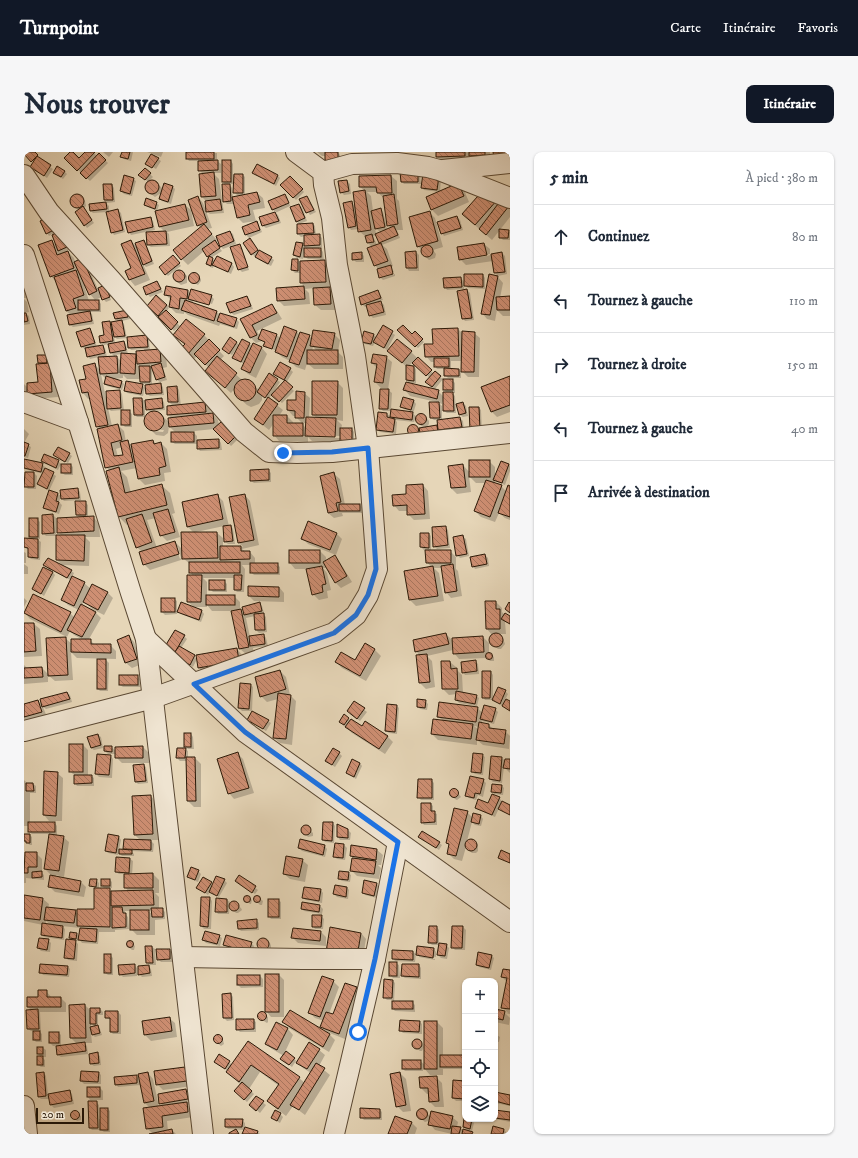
<!DOCTYPE html>
<html lang="fr">
<head>
<meta charset="utf-8">
<style>
  body { margin:0; font-family:"IM FELL DW Pica",serif; background:#f6f6f7; color:#1f2937 }
  .controls { position:absolute; right:12px; bottom:12px; display:grid; overflow:hidden; border-radius:8px; box-shadow:0 1px 3px #0004 }
  .controls button { width:36px; height:36px; display:grid; place-items:center; padding:0; border:0; border-bottom:1px solid #e0e1e3; background:#fff; color:#1f2937; font:20px sans-serif }
  .scale { position:absolute; left:12px; bottom:10px; width:48px; box-sizing:border-box; padding-left:4px; border:2px solid #2b1907; border-top:0; font-size:11px; line-height:14px; white-space:nowrap; color:#2b1907; -webkit-text-stroke:3px #efe4d1; paint-order:stroke }
  .stop { position:absolute; width:12px; height:12px; margin:-9px; border:3px solid #1a73e8; border-radius:50%; background:#fff }
  .stop.end { background:#1a73e8; border-color:#fff; box-shadow:0 1px 4px #0008 }
  .list { margin:0; padding:0; list-style:none }
  h2 { display:flex; justify-content:space-between; align-items:center; height:52px; margin:0; padding:0 16px; font-size:17px }
  h2 small { font-size:13px; font-weight:400; color:#747a83 }
  .list li { display:grid; grid-template-columns:26px 1fr auto; gap:12px; align-items:center; box-sizing:border-box; height:64px; padding:0 16px; border-top:1px solid #e0e1e3 }
  .list b { display:block; font-size:15px; white-space:nowrap }
  .list em { font-size:13px; font-style:normal; color:#747a83 }
  .icon { flex:none; width:22px; height:22px; fill:none; stroke:currentColor; stroke-width:2; stroke-linecap:round; stroke-linejoin:round }
  .map { position:relative; flex:none; width:486px; height:982px; overflow:hidden; border-radius:8px }
  header { display:flex; align-items:center; gap:24px; box-sizing:border-box; height:56px; padding:0 20px; background:#111827; color:#fff }
  header strong { font-size:19px }
  nav { display:flex; gap:22px; margin-inline-start:auto; font-size:14px }
  .intro { display:flex; align-items:center; justify-content:space-between; box-sizing:border-box; height:96px; padding:0 24px }
  h1 { margin:0; font-size:28px }
  .button { padding:10px 18px; border-radius:8px; background:#111827; color:#fff; font-size:14px; font-weight:700 }
  main { display:flex; gap:24px; padding:0 24px }
  aside { flex:1; background:#fff; border-radius:8px; box-shadow:0 1px 3px #0004 }
  .map>svg:first-child { display:block }
  .shadow { fill:#0003; fill-rule:evenodd }
  .building { fill:url(#building-back-hatch); stroke:#2b1907 }
  .lines { fill:none; stroke-linecap:round; stroke-linejoin:round }
  .minor-casing { stroke:#5a4833; stroke-width:22 }
  .minor { stroke:#efe4d1; stroke-width:20 }
  .route { stroke:#1a73e8; stroke-width:5 }
</style>
</head>
<body>
<header>
<strong>Turnpoint</strong>
<nav><a>Carte</a><a>Itinéraire</a><a>Favoris</a></nav>
</header>
<div class="intro"><h1>Nous trouver</h1><a class="button">Itinéraire</a></div>
<main>
<div class="map">
<svg width="486" height="982" viewBox="0 0 486 982">
  <defs>
    <pattern id="building-back-hatch" width="6" height="6" patternUnits="userSpaceOnUse"><rect width="6" height="6" fill="#ce8f73"/><path d="M-1 5l2 2M0 0l6 6M5-1l2 2" fill="none" stroke="#a7745c"/></pattern>
  </defs>
  <rect width="100%" height="100%" fill="#e6d6b8"/>
  <filter id="stains"><feTurbulence type="fractalNoise" baseFrequency=".005" numOctaves="4"/><feColorMatrix values="0 0 0 0 .2 0 0 0 0 .09 0 0 0 0 .02 0 0 0 .5 -.17"/></filter>
  <radialGradient id="worn" r=".72"><stop offset=".6" stop-color="#630" stop-opacity="0"/><stop offset="1" stop-color="#630" stop-opacity=".3"/></radialGradient>
  <g class="shadow">
    <path d="M0,0H10L15,7L29,17L23,26L10,17V11Z"/>
    <path d="M48,0L55,7L62,0H69L73,4L75,2L84,11L66,29L41,6Z"/>
    <path d="M79,0H89L85,5Z"/>
    <path d="M99,0H109L107,9L100,7L97,5Z"/>
    <path d="M123,0H139L137,5Z"/>
    <path d="M163,0L193,1V9L197,12V21H189L195,27L200,61L186,62L182,59L188,76L183,77L193,88L191,90L198,99L187,106L191,109L193,105L208,112L210,115L207,122L190,113L189,116L186,115L184,112L185,106L180,99L164,113L158,107L177,76L174,73V45L179,51L182,58V49L178,45L176,23L179,22L175,18V9H165L163,6Z"/>
    <path d="M293,0H313L316,3V11L302,4H298Z"/>
    <path d="M413,0H466V8L452,10L446,4V10H419L413,5Z"/>
    <path d="M134,7L137,9L132,17L124,12Z"/>
    <path d="M207,9L209,12V23H219L221,25V43L233,41L239,46L241,56L229,58L232,69L219,71L214,66L211,52H203L200,49L202,33L199,30ZM205,32H211L210,40L213,43L218,44L209,46L208,36Z"/>
    <path d="M121,17L129,25L125,29L132,30L139,37L149,35L151,37L147,52L138,49L136,47L137,41L131,45L122,38L124,30L116,22Z"/>
    <path d="M40,19L43,22L39,27L30,21Z"/>
    <path d="M229,20L254,24L256,26L252,34Z"/>
    <path d="M377,21L396,23L397,32H380L378,30Z"/>
    <path d="M399,23L417,27L416,40L400,38L398,35Z"/>
    <path d="M367,24L373,29V47L375,49L379,78H373L376,86L358,93L363,97L369,114L367,115L370,120L356,124L355,118L351,113L348,95L344,91L342,85L335,79V77L327,78L325,75L327,50L332,55L341,39L336,35ZM343,40H353L360,46L363,71H362L359,60L357,57L349,59L347,44ZM362,71L367,76L363,78ZM351,76L355,79L360,78V79L352,82ZM353,83L357,92L353,93L349,84Z"/>
    <path d="M266,25L280,40L272,48L258,33Z"/>
    <path d="M109,27L112,29L108,44L100,42L97,39Z"/>
    <path d="M323,29L326,32L327,42L320,43L317,40Z"/>
    <path d="M434,32L440,38L445,50L414,64L408,58L403,46Z"/>
    <path d="M88,33L90,36L91,50L83,51L81,48Z"/>
    <path d="M461,38L486,57V65L468,88L445,68Z"/>
    <path d="M260,43L263,45L267,56L275,53L278,55L283,69L275,72L273,69L266,54L251,61L254,63L257,71L242,76L239,74L236,66L252,60L249,58L246,49Z"/>
    <path d="M50,44H56L61,49L62,54L60,56L70,71L63,76L61,73L57,57H54L48,49Z"/>
    <path d="M283,45L292,60L286,63L277,48Z"/>
    <path d="M82,51L85,54V60L94,58L97,61L101,80L90,83L88,80L83,60L69,61L66,58Z"/>
    <path d="M132,51L135,53L133,59L124,55L121,53Z"/>
    <path d="M161,53L167,58L170,74L143,80L145,82L146,94L127,95L124,93L141,80L136,75L132,60Z"/>
    <path d="M405,60L411,66L419,95L409,98L412,102L411,106L405,108L400,103L398,99L394,94Z"/>
    <path d="M433,65L436,68L439,78L420,84L418,81Z"/>
    <path d="M126,66L129,69L131,78L107,83L105,80Z"/>
    <path d="M17,69L39,83L45,98L43,99L50,106L51,110L63,113L74,137L81,134L83,137L87,148L82,150L78,145L71,148L66,142L61,132L60,133L65,149H75L77,152V160H66L68,162L70,172L49,175L46,173L45,164L47,163L42,159L32,130L27,124L28,89L34,95L28,82L25,84L23,81Z"/>
    <path d="M233,70L235,73L238,80L225,86L222,83L219,75Z"/>
    <path d="M289,72L291,74L292,84L295,83L298,86V95H295L299,100L300,109L306,115L307,136H306L311,141L312,158H297L291,153L290,136L281,137L285,141L286,152L260,154L254,148L253,137L281,135L277,131V121H271L268,118L274,108L276,110L296,109V107H284L281,105L280,99L279,107L273,106L270,103L279,92L281,94V84L277,85L274,82V73Z"/>
    <path d="M484,79L486,80V88H479L476,85Z"/>
    <path d="M206,80L209,82L212,92L199,97L196,94Z"/>
    <path d="M107,89L114,96L120,89L122,92L130,112L122,115L119,112L126,128L111,134L106,128L102,119L109,116Z"/>
    <path d="M228,90L235,100L247,106L250,108L247,114L235,108L228,102Z"/>
    <path d="M460,92L466,97V102L440,106V108L478,101L481,104L483,122L474,124L471,121L469,109L442,113L436,107Z"/>
    <path d="M215,93L218,96L225,118L218,120L215,117Z"/>
    <path d="M392,100L395,103V119H385L383,116Z"/>
    <path d="M337,101L340,104V110H332L329,107Z"/>
    <path d="M152,107L157,114L144,124L142,122Z"/>
    <path d="M151,119H157L163,124V131L157,133L151,128L150,124Z"/>
    <path d="M172,122L177,127V129L174,133L166,128V123Z"/>
    <path d="M371,122V124L359,128L357,126Z"/>
    <path d="M459,123L461,126V137L444,136L440,132V137L423,138L421,135L437,126L441,131Z"/>
    <path d="M474,125L479,131L476,146L486,145V164H479L473,158L471,169L463,167L458,161Z"/>
    <path d="M0,129L1,130L2,146H0Z"/>
    <path d="M133,130L139,140L126,145L120,136Z"/>
    <path d="M443,138L446,141L450,168L441,169L439,166Z"/>
    <path d="M164,139L167,142L187,144L190,147L188,152L169,147V149L188,155L169,149L168,151L193,160L196,163L212,167L215,170L213,177L196,172L195,174L164,163L160,160V162L152,161L146,155L147,148L141,142Z"/>
    <path d="M354,139L356,142L359,148L356,149L360,153L362,163L349,166L346,163L343,154L341,155L338,152Z"/>
    <path d="M222,145L225,147L229,157L210,163L207,161L203,152Z"/>
    <path d="M0,147L3,150L5,160L1,161L5,164L6,172L0,173Z"/>
    <path d="M143,153L145,156L142,160L156,174L150,179L127,157Z"/>
    <path d="M248,153L253,159L258,167L233,179L236,185L239,178L253,183L257,187L261,176L273,180L276,183L285,184L288,187L310,182L316,188L314,200L319,205V217H290L283,211L281,218L272,215L266,209L258,205L251,198L243,196L240,194L242,191L238,189L232,191L227,186L218,168ZM289,195L293,199H288Z"/>
    <path d="M91,161L105,162L106,167L98,169L100,172L103,186L123,184L125,187L126,199L136,198L142,203L143,215L139,216L143,228L136,230L133,228L128,213V233L136,232L139,235L140,243L126,244L123,242L122,232H119L117,230V227H103L99,223V226L89,227L98,230L100,232L98,238L83,234L81,232L82,227L77,222L82,246L96,239L98,242L100,259H105L108,262V275H101L98,272V258L87,259L84,256L88,274L94,273L100,279L102,290H104L107,293L129,289L132,292L137,291L143,297L147,320L140,321L141,329L121,333L115,327L113,316L97,319L103,325L107,341L137,333L146,341L151,361L148,362L149,364L156,385L143,389L137,383L132,366L123,368L133,396L151,390L157,396L158,401L170,381L164,375L193,343L199,349L205,374H207L209,377L211,392H204L201,390L200,374L172,380L193,381L199,386V395H219L215,391L221,343L226,349L235,393L218,397L222,400H226L231,406V412H253L256,415V423H230L227,420V413H218L221,417L220,440H213L211,438V426H179L183,430V444H210L216,450V458L221,463L236,452L238,454L240,461L239,462L242,465L243,480L235,481L232,478L231,464L222,466L226,485L240,483L242,486L244,494L229,496L230,501L222,502L216,497L208,459H188L183,453V455H170L164,450L169,424L166,420V412L160,407L126,418L120,412L118,400L113,395L105,373H103L95,365L86,319L82,315L76,277L73,274L67,246L64,247L59,241L56,229L63,227L70,212L76,218L75,205L66,207L64,204L62,197H61L58,195L65,177L68,180L73,195L78,194L81,196L83,205H91L87,201L85,192L80,193L77,190L81,183L85,170L89,174L94,170L92,167ZM90,184L93,187L104,186L105,195L107,198L120,197V199L114,206L111,203H104L102,192L100,190L91,191ZM98,202V210L91,203ZM98,295L100,303L94,305L92,297ZM152,395H154L157,406L156,407Z"/>
    <path d="M359,175L371,183L363,198L351,190L349,194L341,192L338,189L350,183L353,186Z"/>
    <path d="M434,177L439,182L450,181L456,186L455,225H444L438,219V209H427V218H435L437,220V226H424L421,223V217H413L411,214V210H407L402,204Z"/>
    <path d="M375,178L388,184L391,181L400,190L394,196Z"/>
    <path d="M180,183L200,204L196,208L218,228L217,229L222,228L226,230L235,238L253,228L256,230L249,241H250L261,229L251,222L266,217L269,220L262,231L270,239L258,251L248,242L245,247L259,258L255,264H263L269,270V272H278L283,277V271H278L272,265V264H269L264,258L280,241L286,246L285,266H293L289,263L313,230L319,236V269L313,268L318,273L317,277H328L330,280V294L317,290L288,289L284,285V290L255,289L250,283V271L245,278L231,267L244,247L238,243V248L235,252L227,255L223,253L213,244L211,240L212,235L207,241L188,224L185,216L173,204L170,207L164,202L161,193L156,188ZM287,283L316,284V286L287,285Z"/>
    <path d="M218,188L228,194L229,192L238,196L243,202L232,226L224,222L218,217L220,212L209,206L214,197L213,196L208,203L202,199L212,190L216,194Z"/>
    <path d="M364,199L387,200L410,222L419,227L411,237L405,233L406,226L389,210L385,214L390,215L392,217V231H385L383,228V215Z"/>
    <path d="M21,204L31,218L34,245L10,247L0,244V232L4,236L15,231L17,213L15,211Z"/>
    <path d="M362,205L368,210L364,238L368,241L367,258L387,261V259L380,257L377,255L380,247L390,249L392,252L389,262L392,264L390,270L371,268L373,270L372,282L356,280L353,277L363,262L366,264L365,267H370L367,265L368,259H359L356,256L363,236H357L351,230L353,216L348,211Z"/>
    <path d="M486,225V260L473,265L467,259Z"/>
    <path d="M420,228H428L431,231V241H428L431,244L432,261H423L420,259V246L418,252L415,251L418,254V269L436,266L439,269L440,278L386,282L384,279L387,274L390,273L395,277L414,274V268H410L407,266L413,250L386,244L381,238L414,239L420,245L423,241L420,238Z"/>
    <path d="M118,233L121,236L119,244L103,241L101,239Z"/>
    <path d="M153,235L155,238L157,254L181,252L186,257L187,262H189L194,268L195,273L197,271L213,288L207,294L190,277L161,280V281H170L173,284V289L195,288L197,291L198,298L176,299L174,296V292H151L148,290L152,281L145,274L144,281L140,284L132,283L128,279L139,280L140,278L126,277L121,271L123,263L127,260L123,257L137,247L140,250L141,258L129,259V261H135L146,271L148,266L144,263L149,254L145,250L144,236Z"/>
    <path d="M118,247L121,249V265H113L111,263Z"/>
    <path d="M439,251L442,254L444,264L439,265L436,263Z"/>
    <path d="M455,256L457,258L458,280H450Z"/>
    <path d="M398,262L400,263L405,269V272L402,276L397,274L392,266L395,263Z"/>
    <path d="M0,277L5,282L0,291L7,295L4,306L0,305Z"/>
    <path d="M45,302L48,304L44,311L30,303Z"/>
    <path d="M0,308L18,312L21,315V317L32,324L25,339L15,332L20,322L0,317Z"/>
    <path d="M18,309H34L37,312L34,318L20,311Z"/>
    <path d="M465,309L471,315V327L485,312L486,314V319L481,333L473,330L471,328V332L477,334L483,340L486,335V368L481,366L475,361L471,370L457,365L451,359L462,331H452L445,324L447,340L433,342L427,336L439,313L446,321Z"/>
    <path d="M47,313L49,315V323H41L38,321Z"/>
    <path d="M244,318L247,321V330L230,331L227,329Z"/>
    <path d="M2,321H10L13,324L12,337H4L1,334Z"/>
    <path d="M310,322L316,327L321,353H336L338,355V361H318L319,364L310,366L304,361Z"/>
    <path d="M399,333L404,339L406,367L390,368L384,362V359H375L370,353Z"/>
    <path d="M54,337L56,340L57,348L40,349L38,347Z"/>
    <path d="M25,339L34,342L37,344L35,350L38,353L35,362L23,358L20,355Z"/>
    <path d="M61,350L64,353V366L69,365L75,371L76,385H61L66,390L65,414L38,413L33,408L38,384L34,380L56,366L53,363Z"/>
    <path d="M29,363L32,366V384H22L19,381Z"/>
    <path d="M13,367L16,370V387H13L17,390L16,408L7,407L5,405V398L0,395V387L9,388L6,384Z"/>
    <path d="M285,370L313,382L318,387L312,403L284,392L278,386Z"/>
    <path d="M421,375L424,378L426,396L413,397L410,394Z"/>
    <path d="M405,382L407,384V399H426L432,405V417L434,419L438,444L427,446L422,440L418,416H410L415,421L420,449L392,454L386,448L382,420L407,415L403,410L402,398H400L397,395Z"/>
    <path d="M439,385L442,387L445,404L436,406L433,403Z"/>
    <path d="M266,399H296L302,405V409L312,404L328,430L317,436L311,430L302,413V416H299L303,421L307,438L303,439L304,446L295,448L289,442L283,417H271L266,411Z"/>
    <path d="M0,400L2,401V411H0Z"/>
    <path d="M461,403L464,406L465,414L451,417L449,414Z"/>
    <path d="M0,412L4,415V422H0Z"/>
    <path d="M21,413L47,419L50,421L48,425L60,431L67,437L83,440L89,446L80,463L68,457L77,466L65,487L71,493H86L92,499V507L53,506L47,500L49,528L31,529L24,523V530L0,532V513L3,516H18L25,523L41,486L48,492L59,488L50,483L46,479L43,485L6,467L1,461H46L51,466L55,458L44,453L39,448L48,429L26,417L31,423L20,444L9,436L26,419ZM60,449L69,458L58,453Z"/>
    <path d="M200,429L203,432V440H189L186,437Z"/>
    <path d="M255,435L260,441V450L230,449L225,444Z"/>
    <path d="M0,446L3,449L0,455Z"/>
    <path d="M150,447L153,449V462L141,463L138,460Z"/>
    <path d="M472,450L478,456V460L481,463L486,465V472L481,470L482,482H476L479,486L481,492L477,497H474L466,490L465,487L468,483L463,477Z"/>
    <path d="M178,459L180,462L177,470L157,462L155,460Z"/>
    <path d="M0,472H10L16,477L18,504L0,505Z"/>
    <path d="M422,482L429,489L459,485L465,491V501L470,505V509H466L463,506L435,507L430,501L429,498L403,504L408,509L411,535L402,537L396,531V504L392,499Z"/>
    <path d="M105,484L110,490L118,512L108,516L102,511Z"/>
    <path d="M160,484L163,487L157,496L173,507L169,515L144,498Z"/>
    <path d="M341,493L351,498L357,504L342,529L318,516L312,510L332,509Z"/>
    <path d="M213,497L218,503L220,515L181,522L175,516L173,504Z"/>
    <path d="M82,508L85,511L84,539H76L74,537Z"/>
    <path d="M451,509L454,512L455,522L441,523L439,520Z"/>
    <path d="M418,510H426L432,515V517L438,523L439,541L452,544L455,546L453,554L435,551L432,548L433,542L425,543L419,537Z"/>
    <path d="M256,519L262,525L266,543L272,549L268,593L256,591L250,586L254,547L243,550L237,544Z"/>
    <path d="M467,520L469,523V548H461L459,545Z"/>
    <path d="M113,524L116,527V535H99L96,533Z"/>
    <path d="M227,533L229,535L228,559H218L215,556Z"/>
    <path d="M481,539L484,542L481,548L486,551V559L469,548Z"/>
    <path d="M43,541L46,543L48,550L22,557L19,555L23,565L0,572V553L14,549L19,554Z"/>
    <path d="M401,549L404,552L403,558L396,557L394,554Z"/>
    <path d="M330,550L343,560L336,569L326,562Z"/>
    <path d="M373,554L375,556L373,582L365,581L362,579Z"/>
    <path d="M453,556L459,561L471,557L474,560L470,572L458,569V572L465,573L470,578L481,579L486,584L485,597L459,593L453,588V593L414,588L408,582L419,569L414,564ZM450,574L455,575V578Z"/>
    <path d="M325,567L338,576L363,584L369,590L361,602L328,581L316,570Z"/>
    <path d="M224,568L244,569L247,571L242,579Z"/>
    <path d="M167,582L169,585L170,597H161L164,599V606H171L177,612V655H170L164,649L163,609H156L153,606L154,597H164L161,594Z"/>
    <path d="M74,583L77,585L79,596L70,598L67,596Z"/>
    <path d="M59,593L64,598V624H67L70,626V634H53L51,631V624L46,619Z"/>
    <path d="M87,595L92,599L119,595L125,601V611H98L92,605V602H84L81,599Z"/>
    <path d="M213,601L219,607L230,641L210,647L205,641Z"/>
    <path d="M315,601L318,604L311,615L305,611Z"/>
    <path d="M458,603L461,605L459,623L451,622L448,619Z"/>
    <path d="M87,604L89,607L88,626L75,625L72,622Z"/>
    <path d="M478,606L482,610L486,608V621L480,615L478,631L469,630L466,627Z"/>
    <path d="M336,611L338,614L332,627L323,621Z"/>
    <path d="M119,613L122,615L124,631L114,632L112,630Z"/>
    <path d="M33,621L39,626L38,669H25L20,663Z"/>
    <path d="M0,628L4,632H9L12,634V641H6V671H31L33,674V684L39,685L45,690L40,725L32,723V725L57,730L62,735L60,745L31,740L25,734L27,723L21,717L26,682H8L5,680V674H0Z"/>
    <path d="M407,628L410,631V648H397L394,645Z"/>
    <path d="M459,628L462,631L459,645L454,643L452,648L445,646L442,643Z"/>
    <path d="M478,634L480,636L479,643L470,642L468,639Z"/>
    <path d="M428,638H432L437,645L433,648L431,647L427,643Z"/>
    <path d="M127,644L132,650L134,688H126L130,692L129,700L107,699L110,702V704H98L95,701L94,703L84,701L82,699L95,685L97,688L95,698L103,699L100,696L117,689L111,683Z"/>
    <path d="M475,646L478,649L477,650L486,654V663L475,656L471,665L455,658L452,656L464,653Z"/>
    <path d="M407,652L409,654V660L413,662V673H400L398,670Z"/>
    <path d="M443,660L449,666L457,664L459,667L457,674L451,673L448,670L443,689L445,688L451,690L454,693V699L452,701H448L442,695L438,709L430,707L424,701L426,694L423,691Z"/>
    <path d="M309,671L311,674L310,691L301,690L299,687Z"/>
    <path d="M283,675L289,681V684L284,685L278,678L279,676Z"/>
    <path d="M324,678L327,681L326,688H316L314,685Z"/>
    <path d="M0,683H6L8,685V693H6L0,689Z"/>
    <path d="M395,685L415,691L418,693L415,698Z"/>
    <path d="M312,692L320,693L323,696L321,708L313,707L310,704Z"/>
    <path d="M301,694L303,697L301,705L278,699L275,696Z"/>
    <path d="M353,698L359,703L357,713H354L357,716L355,727L333,724L327,718L329,706L327,704Z"/>
    <path d="M12,701L18,707V721L20,723V728L2,726V731H0V710H3Z"/>
    <path d="M106,707L109,709L108,723L129,722L135,728V741H131L135,745V757H138L141,760V767L131,768V783H113L107,777V759H101V762L104,765L105,777L91,778V780H75L74,792L58,791L55,787L54,789L50,788L54,792L53,809L44,808L42,805L50,789L47,785L52,781L56,785V776L38,774L41,777L40,788L20,785L18,783L19,773L0,769V744L19,747L25,752L24,757L51,759L54,762L71,758V736L66,734L72,728L75,731V737H81L78,734L86,728L88,730V736H85L89,740H105L101,735V722H95L92,720ZM128,758L129,763L124,759ZM22,769L27,773H22Z"/>
    <path d="M278,708L284,713L281,730L266,727L260,722Z"/>
    <path d="M174,719L177,722L174,730L167,727L164,724Z"/>
    <path d="M324,721L327,723L326,730L318,729L315,727Z"/>
    <path d="M215,724L234,738L231,742L212,729Z"/>
    <path d="M200,728L203,731L195,745L186,740L184,743L174,736L187,731L189,733Z"/>
    <path d="M341,730L353,732L355,735L353,746L341,743L339,740Z"/>
    <path d="M323,735L325,738L324,747L313,745L310,742Z"/>
    <path d="M280,736L297,738L299,741L298,751L282,748L279,746Z"/>
    <path d="M223,744L228,748L227,752H226L221,748V745Z"/>
    <path d="M232,745H234L239,749L238,753H236L231,748Z"/>
    <path d="M186,746L188,749L187,777H180L177,774Z"/>
    <path d="M193,747L203,748L206,750L205,762H194L192,759Z"/>
    <path d="M254,748L257,750V767H247L245,764Z"/>
    <path d="M210,751L217,756L218,758L214,761H212L206,755Z"/>
    <path d="M279,751L296,754L299,757L298,762L280,759L278,757Z"/>
    <path d="M297,764L300,767L299,777H291L289,774Z"/>
    <path d="M233,769L235,771V778L217,779L214,776Z"/>
    <path d="M413,775L415,778V792L422,793L425,796L423,807L417,806L414,803L416,793H408L405,790Z"/>
    <path d="M429,775H439L442,778L441,798H431L428,795Z"/>
    <path d="M297,780L302,785V794L274,791L269,786Z"/>
    <path d="M337,781L342,787L338,810L309,805Z"/>
    <path d="M195,784L198,786L196,794L182,791L179,788Z"/>
    <path d="M239,786L246,791L247,794V797L238,799L235,796L233,793L234,790L236,787Z"/>
    <path d="M24,788L27,791L26,800L17,799L14,796Z"/>
    <path d="M104,790H106L111,794L110,798H108L103,794Z"/>
    <path d="M227,791L230,794L228,802L203,795L200,793Z"/>
    <path d="M122,795H128L131,797L132,813H126L123,811Z"/>
    <path d="M410,797L412,800V805L394,802V804L393,803Z"/>
    <path d="M146,798L148,800L149,810H137L134,807Z"/>
    <path d="M389,800L392,802L391,810L371,809L369,806Z"/>
    <path d="M86,803L89,806V823H84L81,821Z"/>
    <path d="M395,804L411,807V808L395,805Z"/>
    <path d="M468,804L470,806L467,818L455,815L453,813Z"/>
    <path d="M372,811L375,813L376,826H369L366,823Z"/>
    <path d="M110,813L113,816V824L99,825L96,822Z"/>
    <path d="M395,813L397,816V827L381,826L378,824Z"/>
    <path d="M43,814L46,817L45,825L19,823L17,820Z"/>
    <path d="M124,814L127,817L128,824L118,825L115,822Z"/>
    <path d="M486,819V862L481,861L486,866L485,873L471,870V858L484,861L478,855L483,830L478,825Z"/>
    <path d="M255,823L260,828V865H247L242,859Z"/>
    <path d="M214,824H236L239,827V835L217,836L214,833Z"/>
    <path d="M309,829L315,835L305,862L310,863L332,836L338,842L321,887L303,880L298,875L300,869L291,866L285,860Z"/>
    <path d="M369,829L371,831L370,850H388L391,853V860L371,859L369,857V848H363L360,845Z"/>
    <path d="M22,839L28,846H37L42,851V860H16L17,879H15L18,882V890H12L10,888V879H7L4,877L8,859L4,855Z"/>
    <path d="M207,842L209,845L210,868L203,869L200,866Z"/>
    <path d="M61,853L67,859L76,857L79,860V863H74V875L76,877L78,883L71,885L67,881L68,891H60L63,894L64,902L37,905L34,903L33,894H29L26,891V881H35L37,883V895L53,892L47,886ZM67,871L71,875L67,876Z"/>
    <path d="M82,860H94L97,863V882H89L87,880V868L82,866Z"/>
    <path d="M237,861L244,865V870L243,871L235,866V864Z"/>
    <path d="M145,866L151,871L153,885L127,889L121,883L119,870Z"/>
    <path d="M229,868L232,870V880H216L213,877Z"/>
    <path d="M260,870L303,880L311,888L305,900L265,876Z"/>
    <path d="M396,870L398,872V882L379,881L376,878Z"/>
    <path d="M413,870L419,876V904H439L441,906V917H419V923H406L399,915V919H381L379,917L396,909L401,913Z"/>
    <path d="M253,872L264,877L269,883L261,900L274,910L295,898L301,903L295,914L306,923L281,963L269,954L262,964L253,957L245,949L255,934L236,920L225,937L230,942L223,950L211,939L217,933L203,920L204,919L191,910H205L208,913L225,890L275,926L281,931L287,921L279,916L272,909L268,915L260,909V904L248,897L242,892Z"/>
    <path d="M471,882L476,885L475,890L471,889Z"/>
    <path d="M194,884L199,888L200,892L197,894L192,890L191,886Z"/>
    <path d="M391,889H395L398,892L400,895L398,899H396L389,894Z"/>
    <path d="M14,896H19L22,898V905H18L21,908V915H17L14,913L17,905L14,902Z"/>
    <path d="M73,902L76,904L77,913L70,914L67,912Z"/>
    <path d="M161,916L166,922L168,934L139,938L133,932Z"/>
    <path d="M58,920L75,921L77,923V932H60L57,929Z"/>
    <path d="M20,921L22,924L24,943L46,939L48,942L50,952L30,956L27,953L26,947H17L15,945Z"/>
    <path d="M124,921L129,927L135,955L139,954L136,951L162,938L168,943L169,952L164,953L168,957L169,965L143,969L144,979L148,978L152,982H129L123,976L126,956L121,951L117,933L94,935L92,932L112,924L116,928Z"/>
    <path d="M376,921L382,927L387,959L379,960L373,954Z"/>
    <path d="M412,925L418,931L420,955H411L406,950L405,942H403L397,936Z"/>
    <path d="M441,930V949H432L429,946Z"/>
    <path d="M64,936H76L79,939V948H66L64,945Z"/>
    <path d="M471,941L486,944V954L471,951Z"/>
    <path d="M232,945L242,953L236,961L229,955Z"/>
    <path d="M72,950L75,953V967H77L84,957L86,959V980H80L77,978H68L66,976Z"/>
    <path d="M356,958L358,960V968H340L337,965Z"/>
    <path d="M399,958L407,965H428L434,970L433,975L449,982H428L411,978L406,972L407,966L404,969L401,970L396,966L394,960Z"/>
    <path d="M471,959L486,961V970L472,967Z"/>
    <path d="M50,960L57,964V968L53,969L50,966L48,963Z"/>
    <path d="M256,962L259,965L256,971L248,966Z"/>
    <path d="M218,968L221,971V976L234,980L236,982H220L221,978L204,977L202,975Z"/>
    <path d="M447,968L450,971L448,979L443,978L440,975Z"/>
    <path d="M387,970L393,976L391,982H366Z"/>
    <path d="M480,978L484,982H468Z"/>
  </g>
  <g class="building">
    <path d="M0,0H11L14,3L7,10L0,2Z"/>
    <path d="M46,0H49L55,6L61,0H71L53,19L40,6Z"/>
    <path d="M98,0H106L104,7L96,5Z"/>
    <rect x="162" y="0" width="28" height="7"/>
    <rect x="301" y="0" width="13" height="9"/>
    <path d="M412,0H441V4L412,5Z"/>
    <path d="M445,0H461V3L445,4Z"/>
    <path d="M469,0H486V3L470,6Z"/>
    <path d="M75,1L82,8L62,27L56,21Z"/>
    <path d="M127,2L135,6L128,16L121,12Z"/>
    <path d="M13,4L27,13L20,24L6,15Z"/>
    <path d="M194,8V18L174,19V9Z"/>
    <rect x="198" y="8" width="9" height="22"/>
    <path d="M233,12L254,23L250,32L228,21Z"/>
    <path d="M33,14L41,19L37,25L29,21Z"/>
    <path d="M121,16L127,21L121,28L114,23Z"/>
    <path d="M190,20L192,44L177,45L175,22Z"/>
    <path d="M376,20H394V30H377Z"/>
    <path d="M399,21L415,24L413,38L397,36Z"/>
    <path d="M210,22H219V41H209Z"/>
    <path d="M100,23L110,26L106,42L96,39Z"/>
    <path d="M367,23L368,41H353L352,35H335V24Z"/>
    <path d="M266,24L279,37L269,46L256,33Z"/>
    <circle cx="128" cy="35" r="7"/>
    <path d="M323,28L325,39L316,41L314,29Z"/>
    <path d="M140,31L149,34L144,50L135,47Z"/>
    <path d="M434,31L440,44L407,58L402,45Z"/>
    <path d="M79,32H88L89,48H80Z"/>
    <path d="M198,32H206L207,49L199,50Z"/>
    <path d="M461,36L474,47L451,73L438,62Z"/>
    <path d="M341,38L347,78L334,80L329,40Z"/>
    <path d="M233,40L236,50L224,53L226,63L213,66L208,45Z"/>
    <path d="M261,42L265,51L248,58L244,49Z"/>
    <path d="M370,42L374,72L363,74L359,44Z"/>
    <circle cx="53" cy="49" r="7"/>
    <path d="M174,44L183,70L173,74L164,48Z"/>
    <path d="M283,44L290,58L282,61L275,47Z"/>
    <path d="M122,46L133,50L131,57L120,53Z"/>
    <path d="M196,47L198,58L182,60L181,49Z"/>
    <path d="M477,48L485,54L462,83L455,77Z"/>
    <path d="M328,49L332,74L324,76L319,51Z"/>
    <path d="M82,50L83,57L66,59L65,52Z"/>
    <path d="M161,52L165,68L135,75L131,59Z"/>
    <path d="M275,52L281,66L272,70L266,55Z"/>
    <path d="M59,54L68,68L60,74L51,60Z"/>
    <path d="M357,56L361,75L351,77L347,59Z"/>
    <path d="M94,57L99,78L87,81L82,60Z"/>
    <path d="M406,59L414,89L393,95L385,65Z"/>
    <path d="M251,60L255,69L238,74L235,65Z"/>
    <path d="M433,64L437,76L417,82L413,70Z"/>
    <path d="M24,65L30,78L22,82L16,69Z"/>
    <path d="M127,65L129,75L104,81L101,70Z"/>
    <path d="M233,69L236,78L221,83L218,75Z"/>
    <path d="M289,71L290,81L273,82V72Z"/>
    <path d="M180,72L188,82L157,108L149,98Z"/>
    <path d="M370,74L374,83L355,91L351,82Z"/>
    <path d="M475,77L485,78L484,86H475Z"/>
    <path d="M36,79L43,95L34,99L28,83Z"/>
    <path d="M142,79L143,92L123,93L122,80Z"/>
    <path d="M206,79L210,89L196,95L192,84Z"/>
    <path d="M296,82V93L280,94V83Z"/>
    <path d="M348,82L350,90L343,91L341,84Z"/>
    <path d="M226,86L234,98L227,103L219,91Z"/>
    <path d="M28,88L33,103L44,99L50,116L26,125L14,93Z"/>
    <path d="M107,88L121,122L105,128L101,119L107,116L97,92Z"/>
    <path d="M120,88L128,109L119,113L111,91Z"/>
    <path d="M191,88L196,96L183,105L178,97Z"/>
    <path d="M272,90L279,91L276,105L269,103Z"/>
    <path d="M357,91L364,109L350,114L343,96Z"/>
    <path d="M460,91L463,103L435,108L433,95Z"/>
    <path d="M216,92L224,115L214,118L206,95Z"/>
    <circle cx="403" cy="99" r="6"/>
    <rect x="280" y="96" width="17" height="9"/>
    <path d="M235,98L248,105L244,112L231,105Z"/>
    <path d="M392,99L393,116H382L381,100Z"/>
    <path d="M338,100V107L328,108V101Z"/>
    <path d="M478,100L481,120L470,121L467,102Z"/>
    <path d="M149,103L156,111L141,123L135,115Z"/>
    <path d="M185,104L189,106L187,114L182,112Z"/>
    <path d="M193,104L208,111L204,120L188,113Z"/>
    <path d="M58,106L73,139L65,143L50,110Z"/>
    <path d="M268,107H274V119L267,118Z"/>
    <path d="M301,108L302,130L276,131V109Z"/>
    <path d="M367,113L369,122L355,126L353,117Z"/>
    <circle cx="155" cy="124" r="6"/>
    <path d="M52,118L60,143L49,147L52,156L42,159L30,125Z"/>
    <circle cx="170" cy="126" r="5.5"/>
    <path d="M440,122H459V135L440,134Z"/>
    <path d="M465,122L474,124L466,163L457,162Z"/>
    <path d="M437,125L438,135L420,136L419,126Z"/>
    <path d="M133,129L137,137L122,143L119,135Z"/>
    <path d="M81,133L86,145L78,148L74,136Z"/>
    <path d="M142,134L164,138L163,147L156,146L155,157L145,155L147,144L140,143Z"/>
    <path d="M280,134L281,147L253,149L252,136Z"/>
    <path d="M306,135L307,152L290,153L289,136Z"/>
    <path d="M167,137L188,143L185,153L164,147Z"/>
    <path d="M443,137L448,166L438,167L433,139Z"/>
    <path d="M354,138L357,146L337,153L335,145Z"/>
    <path d="M132,143L143,153L134,164L123,154Z"/>
    <path d="M223,144L227,154L206,161L202,151Z"/>
    <path d="M486,144V158H473L472,145Z"/>
    <rect x="54" y="148" width="21" height="10"/>
    <path d="M161,148L193,159L190,169L157,158Z"/>
    <path d="M357,149L360,160L345,164L342,153Z"/>
    <path d="M248,152L253,161L228,173L233,183L226,186L216,167Z"/>
    <path d="M103,158L104,165L91,167L89,161Z"/>
    <path d="M142,158L154,170L147,178L134,165Z"/>
    <path d="M66,159L68,169L45,173L43,163Z"/>
    <path d="M0,161H2L4,169L0,170Z"/>
    <path d="M196,161L213,166L210,175L193,169Z"/>
    <path d="M162,167L181,182L164,202L157,196L161,192L149,183Z"/>
    <path d="M98,168L101,184L90,185L87,170Z"/>
    <path d="M86,169L89,189L76,191L75,184L80,183L78,170Z"/>
    <path d="M359,173L369,179L360,196L349,190Z"/>
    <path d="M379,173L388,182L391,179L399,187L391,195L373,178Z"/>
    <path d="M260,174L273,179L263,205L251,200Z"/>
    <path d="M66,176L71,191L57,195L52,180Z"/>
    <path d="M434,176L435,204L401,205L400,192H409L408,177Z"/>
    <path d="M238,177L253,182L248,197L239,194L241,190L234,187Z"/>
    <path d="M289,178L311,181L308,197L286,194Z"/>
    <path d="M340,179L350,182L347,192L337,190Z"/>
    <path d="M438,179L451,180L450,220H437Z"/>
    <path d="M276,180L286,183L275,213L265,210Z"/>
    <path d="M123,183L124,195L104,196L103,185Z"/>
    <path d="M206,185L213,190L205,202L198,197Z"/>
    <path d="M185,187L196,198L181,213L170,202Z"/>
    <path d="M218,187L226,191L217,210L208,206Z"/>
    <path d="M373,187L388,199L378,211L363,199Z"/>
    <path d="M100,189L102,198L86,201L84,192Z"/>
    <path d="M229,191L238,195L226,221L217,217Z"/>
    <path d="M79,193L81,201L63,205L61,196Z"/>
    <path d="M136,197L137,210L113,212L112,199Z"/>
    <rect x="283" y="198" width="31" height="14"/>
    <path d="M97,201L112,202L111,222L96,221Z"/>
    <path d="M349,202L363,204L359,231L350,230L353,212L347,211Z"/>
    <path d="M13,203H22L23,211H14Z"/>
    <path d="M93,204L94,221L76,222L74,205Z"/>
    <path d="M193,204L213,221L201,236L181,219Z"/>
    <path d="M394,205L408,218L402,224L388,211Z"/>
    <rect x="410" y="206" width="15" height="9"/>
    <path d="M256,210L267,216L260,228L249,222Z"/>
    <path d="M26,211L28,240L3,242V231L14,230L12,212Z"/>
    <path d="M71,211L84,273L72,275L64,240L58,241L55,228L62,227L59,214Z"/>
    <path d="M137,211L141,225L132,228L127,214Z"/>
    <path d="M382,213L390,214V229L382,228Z"/>
    <path d="M115,214H126V230H116Z"/>
    <path d="M420,216L435,217V224H420Z"/>
    <path d="M411,219L417,224L408,235L401,230Z"/>
    <path d="M245,221L254,227L241,246L233,240Z"/>
    <path d="M82,224L98,229L96,236L80,232Z"/>
    <path d="M486,224V253L467,260L457,235Z"/>
    <rect x="419" y="227" width="10" height="11"/>
    <circle cx="221" cy="238" r="11"/>
    <path d="M261,228L269,235L255,250L247,243Z"/>
    <path d="M102,229L119,232L117,242L100,239Z"/>
    <path d="M288,229H314L313,263H288Z"/>
    <path d="M382,230L415,238L413,247L379,238Z"/>
    <path d="M137,231L138,241L122,242L121,233Z"/>
    <path d="M153,234L154,250H144L143,235Z"/>
    <path d="M356,237H365L364,257H355Z"/>
    <path d="M96,238L97,256L83,257L82,239Z"/>
    <path d="M272,239L281,240L280,266H271V259L263,258V248H272Z"/>
    <path d="M419,240H429L430,259H419Z"/>
    <path d="M244,245L254,252L239,273L230,267Z"/>
    <path d="M379,245L390,248L387,258L376,255Z"/>
    <path d="M109,246H118L119,263H110Z"/>
    <path d="M138,246L139,256L122,258L121,248Z"/>
    <path d="M181,250L182,260L143,263V254Z"/>
    <path d="M405,250H415L416,266H406Z"/>
    <path d="M439,250L442,261L435,263L432,252Z"/>
    <path d="M445,255H455L456,278H446Z"/>
    <path d="M367,257L389,260L388,268L366,265Z"/>
    <rect x="97" y="258" width="9" height="15"/>
    <circle cx="130" cy="269" r="10"/>
    <path d="M354,260L363,261V265L371,267L369,280L352,278Z"/>
    <path d="M189,261L190,271L145,275L144,266Z"/>
    <circle cx="397" cy="267" r="5.5"/>
    <path d="M249,263H263V271H279V284H249Z"/>
    <path d="M282,265L312,266L311,285L281,284Z"/>
    <path d="M436,265L438,275L414,278L413,268Z"/>
    <path d="M197,270L211,285L204,292L189,277Z"/>
    <path d="M94,272L98,288L87,291L90,304L99,303L96,290L104,288L109,310L81,316L73,277Z"/>
    <circle cx="389" cy="278" r="5.5"/>
    <path d="M413,273L414,282L397,285L395,276Z"/>
    <rect x="316" y="276" width="12" height="16"/>
    <rect x="147" y="280" width="23" height="10"/>
    <path d="M195,287V296L173,297V288Z"/>
    <path d="M129,288L130,292L137,290L142,314L135,316L136,323L114,327L107,292Z"/>
    <path d="M0,290L5,292L1,304H0Z"/>
    <path d="M34,295L46,301L41,310L29,303Z"/>
    <path d="M20,302L35,308L32,316L17,309Z"/>
    <path d="M0,307L19,311L17,320L0,316Z"/>
    <rect x="445" y="308" width="21" height="17"/>
    <path d="M477,309L485,312L478,331L469,328Z"/>
    <rect x="37" y="312" width="10" height="9"/>
    <path d="M439,312L442,335L427,336L424,314Z"/>
    <path d="M95,315L101,341L138,332L143,353L94,365L82,319Z"/>
    <path d="M21,316L30,320L23,337L13,332Z"/>
    <path d="M245,317V328L226,329V318Z"/>
    <path d="M1,320H10V335H0Z"/>
    <path d="M310,320L317,350L312,351L314,359L304,361L296,324Z"/>
    <path d="M462,328L478,333L466,365L450,359Z"/>
    <path d="M399,332L401,362L383,363V353L369,354L368,343L382,342V333Z"/>
    <path d="M484,333L486,334V365L474,361Z"/>
    <path d="M54,336L55,346L37,347L36,338Z"/>
    <path d="M25,338L34,341L32,349L35,350L32,360L19,356Z"/>
    <path d="M194,342L199,367L163,375L158,350Z"/>
    <path d="M221,342L230,388L214,391L205,345Z"/>
    <path d="M51,349H62V363H52Z"/>
    <rect x="315" y="352" width="21" height="7"/>
    <path d="M144,357L151,380L136,384L129,361Z"/>
    <path d="M29,362L30,381L18,382V363Z"/>
    <path d="M118,362L128,390L112,396L102,367Z"/>
    <path d="M70,364V379L33,381V366Z"/>
    <rect x="5" y="366" width="9" height="19"/>
    <path d="M284,369L313,381L306,398L277,387Z"/>
    <path d="M207,373L209,389L200,390L199,374Z"/>
    <path d="M422,374L424,393L409,395L408,375Z"/>
    <path d="M157,380H193L194,406L158,407Z"/>
    <path d="M396,381H405V396L396,395Z"/>
    <path d="M32,383H61L60,409L32,408Z"/>
    <path d="M439,383L443,402L432,404L429,385Z"/>
    <path d="M0,386L14,387V406L4,405V396L0,395Z"/>
    <path d="M151,389L155,402L119,413L115,400Z"/>
    <path d="M196,394H217V399H226V407L196,408Z"/>
    <rect x="265" y="398" width="31" height="13"/>
    <path d="M401,398H427V411H402Z"/>
    <path d="M461,402L463,412L448,415L446,405Z"/>
    <path d="M311,403L323,424L311,431L299,410Z"/>
    <path d="M24,406L48,418L43,426L19,413Z"/>
    <rect x="165" y="410" width="51" height="11"/>
    <rect x="226" y="411" width="28" height="10"/>
    <path d="M429,412L433,439L421,441L417,414Z"/>
    <path d="M298,414L302,432L298,433L299,440L288,443L282,417Z"/>
    <path d="M409,414L414,444L385,448L380,419Z"/>
    <path d="M19,415L29,420L17,442L8,437Z"/>
    <path d="M163,423H178L177,450H163Z"/>
    <path d="M210,423H218L217,438H210Z"/>
    <path d="M48,424L61,430L50,454L37,448Z"/>
    <rect x="185" y="428" width="16" height="10"/>
    <path d="M68,432L84,440L74,458L59,450Z"/>
    <path d="M224,434L255,435V445L224,444Z"/>
    <path d="M9,442L47,460L37,480L0,461Z"/>
    <rect x="182" y="443" width="29" height="10"/>
    <rect x="137" y="446" width="14" height="14"/>
    <path d="M461,449H472V457H476V477H462Z"/>
    <path d="M157,450L178,458L175,468L153,460Z"/>
    <path d="M236,450L238,459L220,463L218,455Z"/>
    <path d="M485,450L486,451V461L481,457Z"/>
    <path d="M57,452L72,460L58,485L43,478Z"/>
    <path d="M217,457L225,495L215,497L207,459Z"/>
    <path d="M240,461L241,478H231L230,462Z"/>
    <path d="M481,461L486,464V472L477,467Z"/>
    <path d="M0,471H10L12,499L0,500Z"/>
    <path d="M151,478L161,483L150,502L140,496Z"/>
    <circle cx="472" cy="488" r="7"/>
    <path d="M422,481L425,492L391,500L389,488Z"/>
    <path d="M240,482L241,492L226,494L225,484Z"/>
    <path d="M105,483L113,507L101,511L93,488Z"/>
    <path d="M459,484L460,500L429,502L428,486Z"/>
    <path d="M42,485L44,523L24,524L22,486Z"/>
    <path d="M47,487H67V492H87V501L47,500Z"/>
    <path d="M341,491L351,497L336,524L311,510L317,500L331,508Z"/>
    <path d="M155,494L171,503L166,513L149,503Z"/>
    <path d="M213,496L215,509L174,516L172,503Z"/>
    <circle cx="465" cy="504" r="3.5"/>
    <path d="M403,502L406,530L395,531L392,503Z"/>
    <rect x="73" y="507" width="9" height="30"/>
    <path d="M452,508L453,519L438,521L437,510Z"/>
    <path d="M417,509H426L427,517L433,516L434,537H418Z"/>
    <path d="M18,515L19,525L0,526V516Z"/>
    <path d="M256,518L262,537L236,545L231,525Z"/>
    <path d="M458,519H467L466,546H458Z"/>
    <rect x="95" y="523" width="19" height="10"/>
    <path d="M216,531L227,532L225,557L214,556Z"/>
    <path d="M474,535L482,538L476,552L468,548Z"/>
    <path d="M432,539L453,543L451,552L431,548Z"/>
    <path d="M43,540L46,547L18,555L16,547Z"/>
    <path d="M254,541L267,543L262,587L249,586Z"/>
    <path d="M393,547L402,548L401,556L393,555Z"/>
    <path d="M482,547L486,549V559L478,554Z"/>
    <path d="M14,548L18,560L0,565V552Z"/>
    <path d="M330,549L341,556L333,567L323,559Z"/>
    <path d="M415,550L454,555L452,570L413,565Z"/>
    <path d="M363,552L373,553L371,580L361,579Z"/>
    <path d="M460,553L472,556L468,570L456,567Z"/>
    <path d="M228,559L245,568L239,577L223,568Z"/>
    <path d="M320,562L325,566L320,573L315,570Z"/>
    <path d="M327,567L338,574L341,569L364,584L355,597L321,575Z"/>
    <path d="M409,567L449,572L447,587L407,582Z"/>
    <path d="M455,570L465,572V576L482,578L480,592L452,588Z"/>
    <rect x="160" y="581" width="7" height="14"/>
    <path d="M74,582L77,593L67,596L63,585Z"/>
    <rect x="45" y="592" width="14" height="28"/>
    <path d="M80,594H88V600L80,599Z"/>
    <path d="M119,594V606H91V595Z"/>
    <path d="M153,596H162L161,606H152Z"/>
    <path d="M309,596L316,600L308,613L301,609Z"/>
    <path d="M214,600L225,636L204,642L193,607Z"/>
    <path d="M449,601L459,602L457,621L447,620Z"/>
    <path d="M73,602L87,603L85,623L71,622Z"/>
    <path d="M467,604L478,605L476,629L465,627Z"/>
    <path d="M162,605H171L172,649H163Z"/>
    <path d="M328,607L336,611L330,625L322,621Z"/>
    <path d="M481,607H486V617L479,616Z"/>
    <path d="M120,612L122,629L111,630L109,613Z"/>
    <path d="M20,619L34,620L32,664L19,663Z"/>
    <path d="M50,623H68V631L50,632Z"/>
    <path d="M446,624L460,627L456,642L451,641L450,646L441,644Z"/>
    <path d="M394,627H408V646H393Z"/>
    <path d="M2,631H9L10,639H2Z"/>
    <path d="M468,632L478,633L477,641L467,640Z"/>
    <circle cx="430" cy="641" r="4.5"/>
    <path d="M468,642L476,645L468,663L451,656L454,647L464,651Z"/>
    <path d="M127,643L129,682L110,683L108,644Z"/>
    <path d="M478,649L486,653V663L474,657Z"/>
    <path d="M397,651H407V659H411V670L397,671Z"/>
    <path d="M430,656L444,659L432,704L423,702L425,692L422,691Z"/>
    <path d="M449,661L457,663L455,672L447,670Z"/>
    <rect x="4" y="670" width="27" height="10"/>
    <path d="M299,670H309L308,689L298,688Z"/>
    <path d="M313,672L324,677V686L313,685Z"/>
    <circle cx="282" cy="678" r="5"/>
    <path d="M398,679L416,690L412,696L394,685Z"/>
    <path d="M0,682H6V691H2V689H0Z"/>
    <path d="M25,682L40,684L35,719L20,717Z"/>
    <path d="M84,682L95,684L92,701L81,699Z"/>
    <circle cx="447" cy="693" r="6"/>
    <path d="M100,687L127,688V698L99,697Z"/>
    <path d="M276,687L301,693L299,703L274,696Z"/>
    <path d="M311,691L320,692L319,706L309,705Z"/>
    <path d="M327,693L353,697L352,708L326,704Z"/>
    <path d="M95,697L108,698V702H95Z"/>
    <path d="M477,698L486,702V711L474,706Z"/>
    <path d="M1,700H13V715H4V721H0Z"/>
    <path d="M262,704L279,707L275,725L259,722Z"/>
    <path d="M92,705L106,706L105,721L91,720Z"/>
    <path d="M328,706L352,709L350,722L326,719Z"/>
    <path d="M167,715L175,718L171,728L163,725Z"/>
    <path d="M18,719V725L8,726V720Z"/>
    <path d="M315,719L325,720L324,728L314,727Z"/>
    <path d="M129,721V736H100V722Z"/>
    <path d="M26,723L57,729L55,740L24,735Z"/>
    <path d="M215,723L232,734L228,741L211,729Z"/>
    <path d="M192,724L201,727L193,744L185,740Z"/>
    <path d="M179,725L188,730L181,741L172,736Z"/>
    <path d="M66,727H73L72,735L65,734Z"/>
    <rect x="77" y="727" width="9" height="7"/>
    <path d="M340,728L353,731L350,744L338,741Z"/>
    <path d="M311,733L323,735L322,745L309,742Z"/>
    <path d="M280,735L297,737L295,749L278,746Z"/>
    <path d="M70,736H86V775L53,774V757H70Z"/>
    <path d="M129,738L130,753L87,754V739Z"/>
    <path d="M0,743L19,746L16,768L0,766Z"/>
    <circle cx="233" cy="747" r="3.5"/>
    <circle cx="223" cy="747" r="3.5"/>
    <path d="M177,745H186L184,775L176,774Z"/>
    <path d="M192,746L203,747V760H191Z"/>
    <rect x="244" y="747" width="11" height="18"/>
    <circle cx="210" cy="754" r="5"/>
    <path d="M278,750L296,753L295,760L277,757Z"/>
    <path d="M22,755L52,758L50,771L20,768Z"/>
    <path d="M88,755H98L99,761H102V775L88,776Z"/>
    <path d="M127,756H139V765H128Z"/>
    <rect x="106" y="758" width="19" height="20"/>
    <path d="M288,763H298L297,775H288Z"/>
    <path d="M233,767V776L214,777L213,769Z"/>
    <path d="M18,771L39,774L38,786L17,783Z"/>
    <path d="M405,774H413V791H404Z"/>
    <path d="M428,774H439L438,796H427Z"/>
    <path d="M306,775L337,781L333,805L302,800Z"/>
    <path d="M56,776L73,777L72,790L54,788Z"/>
    <path d="M269,776L297,779L296,789L267,786Z"/>
    <path d="M181,779L196,783L193,792L178,788Z"/>
    <path d="M46,780L53,781L52,787L45,786Z"/>
    <path d="M202,783L228,790L225,800L199,793Z"/>
    <circle cx="239" cy="792" r="6"/>
    <path d="M15,786L25,787L23,798L13,796Z"/>
    <path d="M42,787L52,788L50,807L40,806Z"/>
    <circle cx="106" cy="792" r="3.5"/>
    <path d="M415,791L423,792L421,804L413,803Z"/>
    <path d="M121,794H128L129,811H122Z"/>
    <path d="M393,794L410,796L409,806L392,803Z"/>
    <path d="M132,797H146V807L133,808Z"/>
    <path d="M368,798L389,799V808L368,807Z"/>
    <path d="M454,800L468,803L465,816L452,813Z"/>
    <rect x="80" y="802" width="7" height="19"/>
    <rect x="365" y="810" width="8" height="14"/>
    <path d="M16,812L44,814L43,823L15,821Z"/>
    <path d="M111,812V821L95,823L94,813Z"/>
    <path d="M378,812H395V825L377,824Z"/>
    <path d="M125,813L126,821L114,823V814Z"/>
    <path d="M479,817L486,818V857L477,856L483,826L477,825Z"/>
    <rect x="241" y="822" width="14" height="38"/>
    <rect x="213" y="823" width="23" height="10"/>
    <path d="M298,824L310,828L296,865L284,861Z"/>
    <path d="M360,827L369,828L368,846H359Z"/>
    <path d="M321,831L333,835L315,882L296,875L302,860L309,862Z"/>
    <path d="M14,838H23V845H37V855H3V845H14Z"/>
    <path d="M207,841L208,866H199L198,842Z"/>
    <rect x="368" y="849" width="21" height="8"/>
    <path d="M61,852L62,886H46L45,853Z"/>
    <path d="M66,856H76V861H72V872H66Z"/>
    <path d="M14,857L15,877H3L2,858Z"/>
    <path d="M471,857L481,859L479,868L471,866Z"/>
    <path d="M266,858L306,882L299,895L258,870Z"/>
    <path d="M81,859H94V880H86V866H81Z"/>
    <circle cx="238" cy="864" r="4.5"/>
    <path d="M146,865L148,879L120,883L118,869Z"/>
    <path d="M212,867H230V877L212,878Z"/>
    <path d="M376,868L396,869L395,880L375,879Z"/>
    <rect x="400" y="869" width="13" height="48"/>
    <path d="M252,870L264,876L253,898L241,892Z"/>
    <path d="M74,873L76,881L68,883L66,875Z"/>
    <rect x="9" y="879" width="7" height="9"/>
    <rect x="25" y="880" width="10" height="11"/>
    <circle cx="194" cy="887" r="4.5"/>
    <circle cx="393" cy="892" r="5"/>
    <path d="M224,889L276,925L254,957L243,949L255,932L227,913L215,930L202,920Z"/>
    <path d="M61,890L62,899L33,903L32,894Z"/>
    <path d="M285,890L296,897L283,917L272,911Z"/>
    <rect x="13" y="895" width="6" height="7"/>
    <path d="M262,899L271,906L265,913L256,907Z"/>
    <path d="M74,900L75,911L66,912L65,902Z"/>
    <path d="M195,902L206,909L201,917L190,910Z"/>
    <rect x="416" y="903" width="23" height="12"/>
    <rect x="13" y="904" width="6" height="9"/>
    <rect x="378" y="908" width="19" height="9"/>
    <path d="M292,911L301,916L275,958L266,953Z"/>
    <path d="M161,915L163,929L132,933L130,919Z"/>
    <path d="M57,919L75,920L74,930L56,929Z"/>
    <path d="M20,920L22,944L14,945L12,921Z"/>
    <path d="M124,920L130,949L120,951L114,922Z"/>
    <path d="M376,920L382,953L372,955L366,922Z"/>
    <path d="M113,923V931L91,933L90,925Z"/>
    <path d="M413,924L415,949L405,950L404,936H396L395,925Z"/>
    <path d="M429,928L441,929L440,947L428,946Z"/>
    <path d="M218,930L228,939L220,948L210,939Z"/>
    <rect x="63" y="935" width="13" height="10"/>
    <path d="M162,937L164,947L135,952L134,942Z"/>
    <path d="M46,938L48,949L26,953L24,942Z"/>
    <path d="M471,940L486,943V953L471,949Z"/>
    <path d="M232,944L240,949L232,959L225,953Z"/>
    <path d="M64,949H73L74,976H65Z"/>
    <path d="M163,950L164,960L138,964L139,975L122,977L119,956Z"/>
    <rect x="76" y="956" width="8" height="22"/>
    <path d="M336,956L356,957V966H336Z"/>
    <circle cx="398" cy="962" r="5.5"/>
    <path d="M251,958L257,961L253,969L247,966Z"/>
    <path d="M471,958L486,960V968L471,966Z"/>
    <circle cx="51" cy="963" r="4.5"/>
    <path d="M407,959L429,964L426,977L404,973Z"/>
    <path d="M371,964L388,970L383,982H364Z"/>
    <path d="M440,966L448,967L446,977L439,975Z"/>
    <path d="M201,967H219L218,975H201Z"/>
    <path d="M428,974L437,975L435,982H427Z"/>
    <path d="M469,974L480,977L479,982H467Z"/>
    <path d="M221,975L234,979L233,982H218Z"/>
    <path d="M148,977L149,982H125Z"/>
    <path d="M212,977L215,982H205V981Z"/>
    <path d="M439,977L449,980L448,982H438Z"/>
  </g>
  <g class="lines">
    <defs>
      <g id="minor">
        <path d="M419,18L486,11"/>
        <path d="M299,20L328,12L373,11L404,15L415,18L486,46"/>
        <path d="M0,23L25,60L87,128L220,280L245,300L273,301L308,300L486,281"/>
        <path d="M0,103L54,270L107,441L122,487L179,982"/>
        <path d="M0,250L54,270"/>
        <path d="M122,487L221,580L486,770"/>
        <path d="M0,579L129,546L310,481L332,463L344,443L353,417L344,296L331,204L313,113L308,66L300,33L299,20L272,0"/>
        <path d="M159,805L278,807H351"/>
        <path d="M0,954L3,982"/>
        <path d="M310,982L351,807L374,690"/>
      </g>
    </defs>
    <use href="#minor" class="minor-casing"/>
    <use href="#minor" class="minor"/>
  </g>
  <g class="lines">
    <path class="route" d="M259,301L308,300L344,296L352,417L344,443L332,463L310,481L170,532L221,580L374,690L351,807L334,880"/>
  </g>
  <rect width="100%" height="100%" filter="url(#stains)"/>
  <rect width="100%" height="100%" fill="url(#worn)"/>
</svg>
<div class="controls">
<button>+</button>
<button>−</button>
<button><svg class="icon" aria-label="locate" viewBox="0 0 24 24"><circle cx="12" cy="12" r="6"/><path d="M12 2v4M12 18v4M2 12h4M18 12h4"/></svg></button>
<button><svg class="icon" aria-label="layers" viewBox="0 0 24 24"><path d="M12 4l9 5-9 5-9-5zM3 14l9 5 9-5"/></svg></button>
</div>
<div class="scale">20 m</div>
<div class="stop" style="left:334px;top:880px"></div>
<div class="stop end" style="left:259px;top:301px"></div>
</div>
<aside>
<h2>5 min<small>À pied · 380 m</small></h2>
<ul class="list">
<li><svg class="icon" aria-label="ahead" viewBox="0 0 24 24"><path d="M12 20V5M6 11l6-6 6 6"/></svg><div><b>Continuez</b></div><em>80 m</em></li>
<li><svg class="icon" aria-label="left" viewBox="0 0 24 24"><path d="M17 20v-9H6M10 6l-5 5 5 5"/></svg><div><b>Tournez à gauche</b></div><em>110 m</em></li>
<li><svg class="icon" aria-label="right" viewBox="0 0 24 24"><path d="M7 20v-9h11M14 6l5 5-5 5"/></svg><div><b>Tournez à droite</b></div><em>150 m</em></li>
<li><svg class="icon" aria-label="left" viewBox="0 0 24 24"><path d="M17 20v-9H6M10 6l-5 5 5 5"/></svg><div><b>Tournez à gauche</b></div><em>40 m</em></li>
<li><svg class="icon" aria-label="arrive" viewBox="0 0 24 24"><path d="M6 21V4h12l-3 4 3 4H6"/></svg><div><b>Arrivée à destination</b></div></li>
</ul>
</aside>
</main>
</body>
</html>
